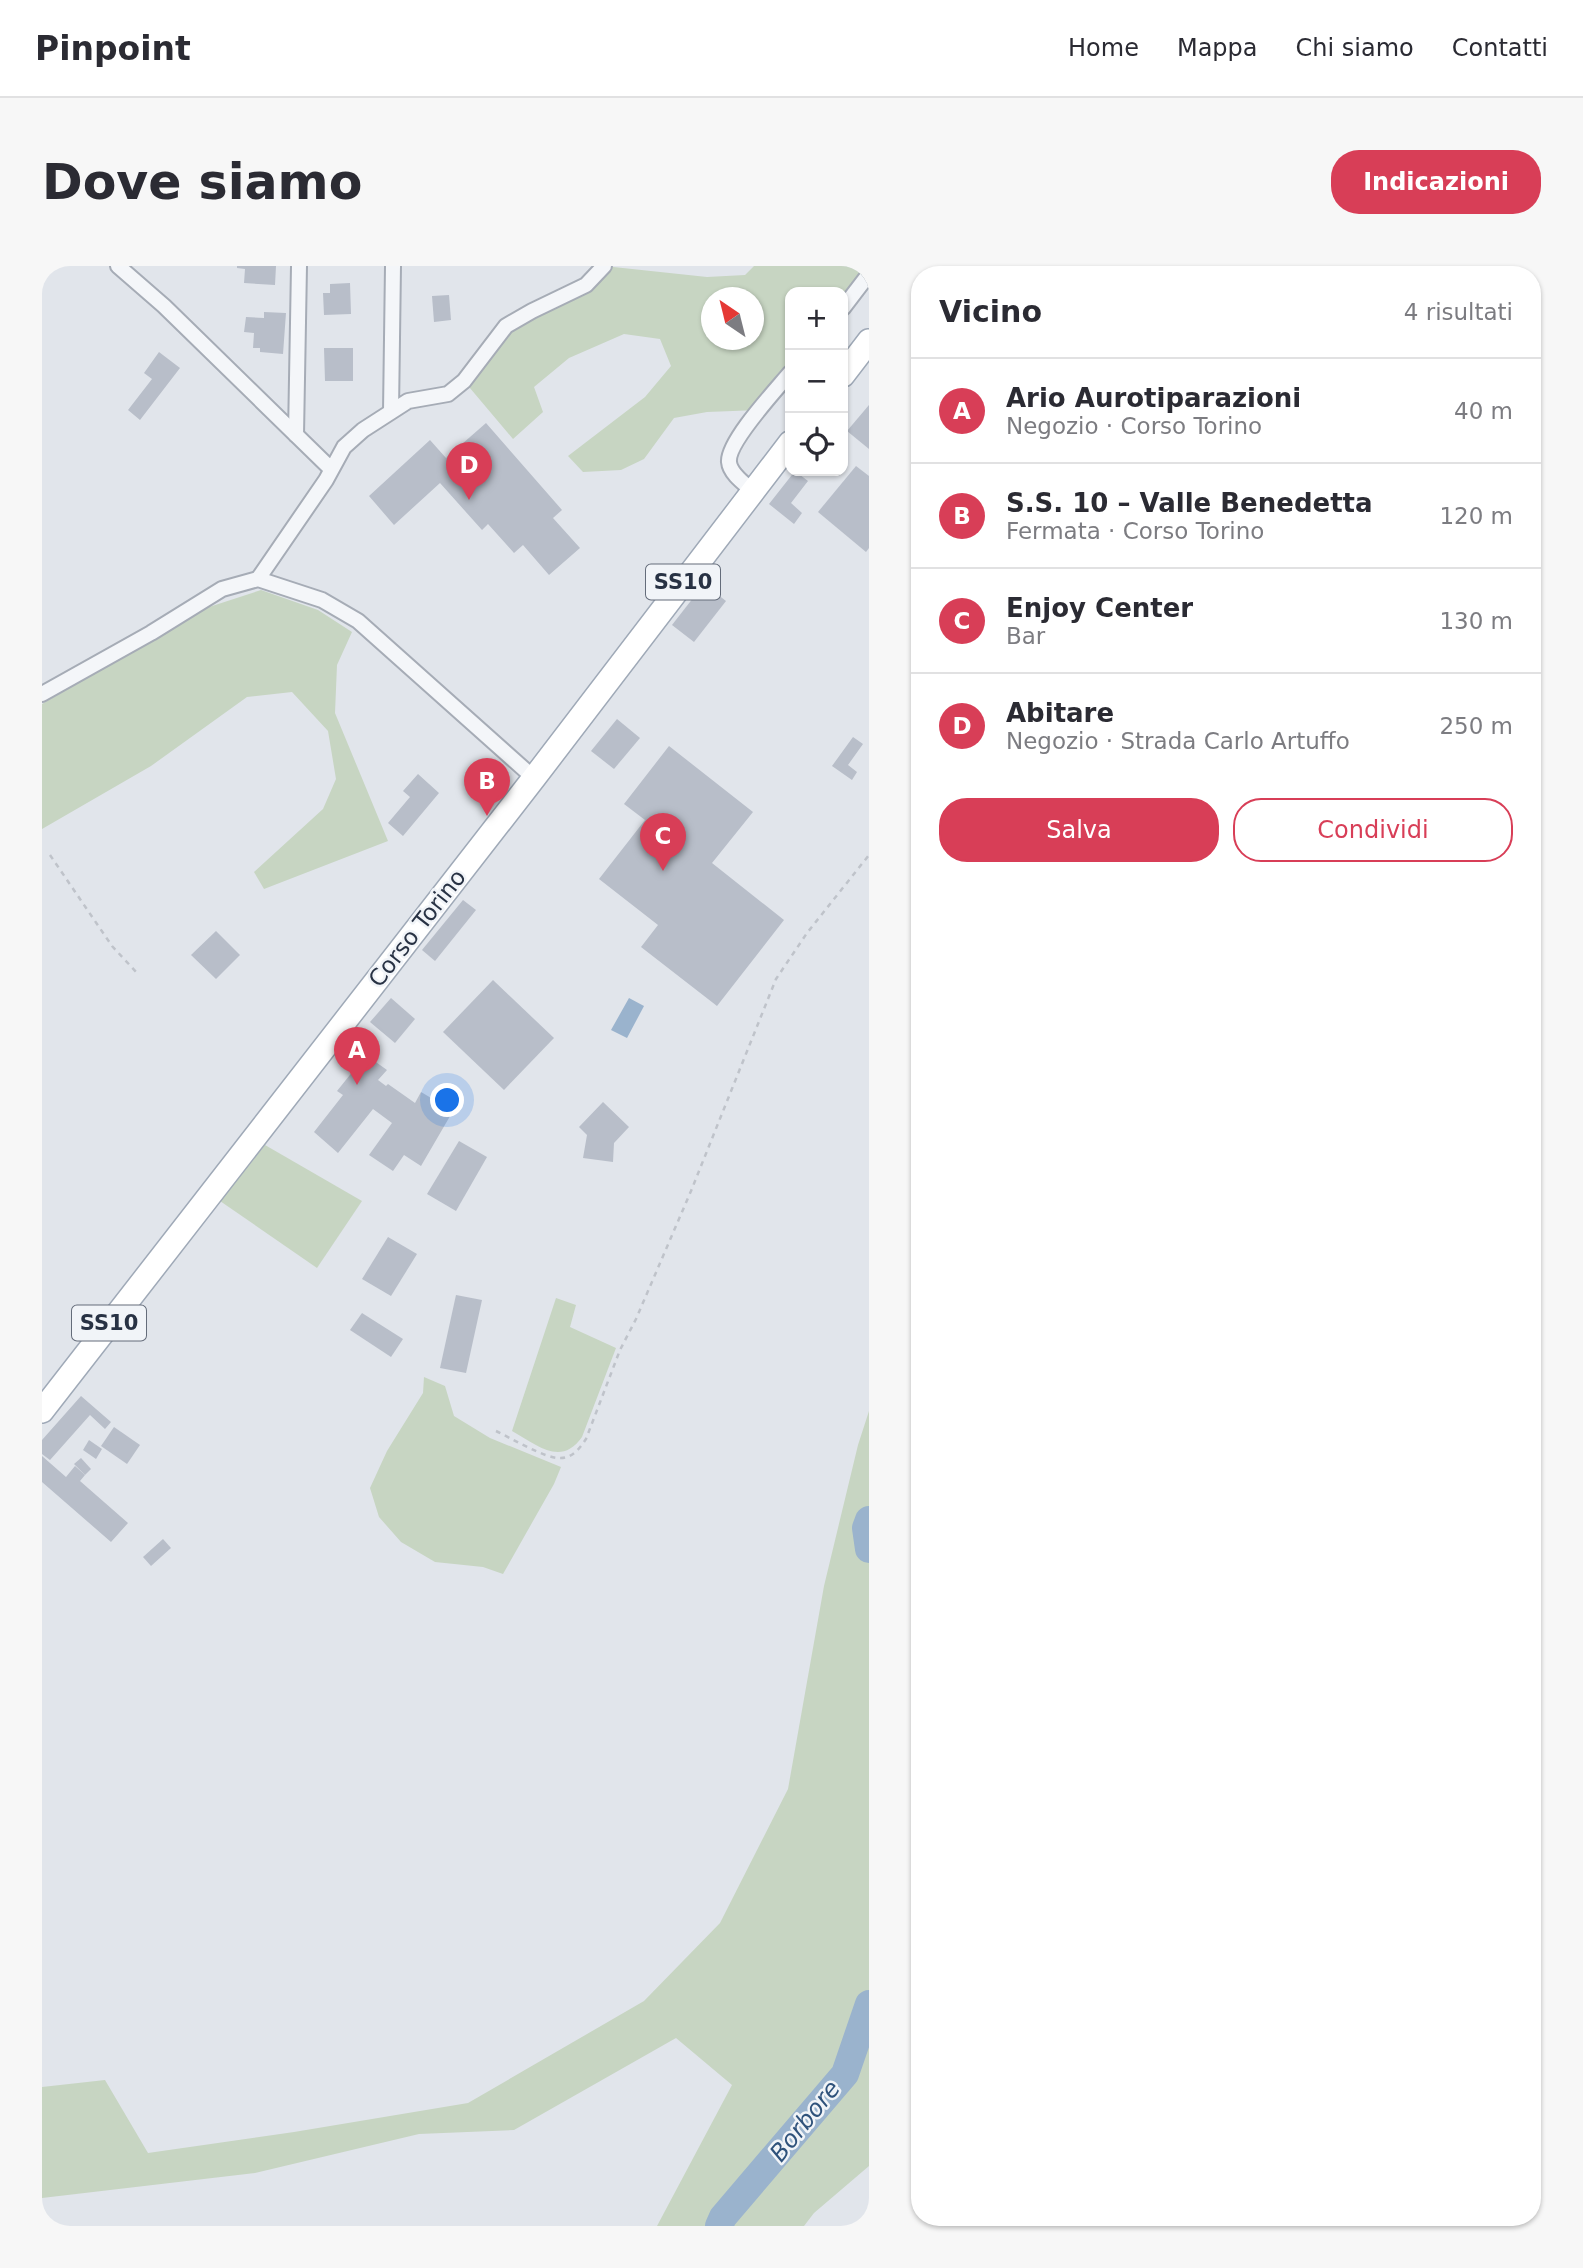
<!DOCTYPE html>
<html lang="it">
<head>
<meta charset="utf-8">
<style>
  body { margin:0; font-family:"DejaVu Sans",sans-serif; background:#f7f7f7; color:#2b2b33 }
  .controls { position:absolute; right:21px; top:21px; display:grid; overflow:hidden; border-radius:14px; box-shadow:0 2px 5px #0004 }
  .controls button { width:63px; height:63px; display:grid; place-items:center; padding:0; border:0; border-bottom:2px solid #e1e1e2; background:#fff; color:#2b2b33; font:35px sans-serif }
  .compass { position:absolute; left:659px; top:21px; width:63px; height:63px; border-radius:50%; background:#fff; box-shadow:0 2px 5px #0004; rotate:325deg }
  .you { position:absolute; left:406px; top:835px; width:24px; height:24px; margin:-18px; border:5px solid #fff; border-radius:50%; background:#1a73e8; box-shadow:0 0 0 10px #1a73e833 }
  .badge { display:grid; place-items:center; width:46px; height:46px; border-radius:50%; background:#d83e57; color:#fff; font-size:23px; font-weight:700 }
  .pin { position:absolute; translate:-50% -58px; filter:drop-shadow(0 2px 4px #0008) }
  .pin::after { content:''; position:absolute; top:37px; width:24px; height:21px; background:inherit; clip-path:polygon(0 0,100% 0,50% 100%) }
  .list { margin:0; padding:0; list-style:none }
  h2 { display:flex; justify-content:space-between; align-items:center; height:91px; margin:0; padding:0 28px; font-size:30px }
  h2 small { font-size:23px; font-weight:400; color:#7c7c81 }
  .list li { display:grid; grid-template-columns:46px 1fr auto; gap:21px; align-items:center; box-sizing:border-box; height:105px; padding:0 28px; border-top:2px solid #e1e1e2 }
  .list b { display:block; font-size:26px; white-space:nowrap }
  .list p { margin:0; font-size:23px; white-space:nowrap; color:#7c7c81 }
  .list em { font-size:23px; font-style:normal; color:#7c7c81 }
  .actions { display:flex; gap:14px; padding:21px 28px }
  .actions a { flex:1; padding:16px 0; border:2px solid #d83e57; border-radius:28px; text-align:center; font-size:24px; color:#d83e57 }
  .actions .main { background:#d83e57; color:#fff }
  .icon { flex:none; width:38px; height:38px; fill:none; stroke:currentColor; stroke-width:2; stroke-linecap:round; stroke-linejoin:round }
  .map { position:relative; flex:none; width:827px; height:1960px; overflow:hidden; border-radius:28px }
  header { display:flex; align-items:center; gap:42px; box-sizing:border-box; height:98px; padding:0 35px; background:#fff; border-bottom:2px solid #e1e1e2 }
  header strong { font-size:33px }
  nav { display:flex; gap:38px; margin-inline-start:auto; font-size:24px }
  .intro { display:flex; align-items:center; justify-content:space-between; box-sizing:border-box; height:168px; padding:0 42px }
  h1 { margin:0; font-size:49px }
  .button { padding:18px 32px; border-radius:28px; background:#d83e57; color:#fff; font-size:24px; font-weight:700 }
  main { display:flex; gap:42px; padding:0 42px }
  aside { flex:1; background:#fff; border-radius:28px; box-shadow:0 2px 5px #0004 }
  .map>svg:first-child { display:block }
  .green { fill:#c7d5c2; fill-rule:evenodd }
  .water { fill:#9ab3cd }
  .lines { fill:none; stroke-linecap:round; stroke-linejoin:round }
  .river { stroke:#9ab3cd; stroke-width:28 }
  .building { fill:#b8bec9 }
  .street-casing { stroke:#a6acb6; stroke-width:18 }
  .primary-casing { stroke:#9fa9b7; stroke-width:26 }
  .path { stroke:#bfc3ca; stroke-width:2.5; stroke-dasharray:5 5; stroke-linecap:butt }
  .street { stroke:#f4f6f9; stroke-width:14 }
  .primary { stroke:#fff; stroke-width:23 }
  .labels { text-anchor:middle; stroke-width:5; stroke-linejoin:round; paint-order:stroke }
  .shield { fill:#f1f4f8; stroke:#646c7a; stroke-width:2 }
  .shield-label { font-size:21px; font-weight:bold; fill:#283244 }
  .street-label { font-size:23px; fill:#283244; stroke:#f1f4f8 }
  .water-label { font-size:24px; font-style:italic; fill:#2f527b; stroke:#f1f4f8 }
</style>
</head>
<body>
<header>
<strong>Pinpoint</strong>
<nav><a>Home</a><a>Mappa</a><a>Chi siamo</a><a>Contatti</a></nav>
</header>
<div class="intro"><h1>Dove siamo</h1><a class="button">Indicazioni</a></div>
<main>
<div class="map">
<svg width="827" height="1960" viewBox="0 0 827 1960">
  <rect width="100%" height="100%" fill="#e1e5eb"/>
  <g class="green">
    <path d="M562,0L665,11L703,9L712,0H827V8L801,42V26H748V107L717,144L665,146L632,152L602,193L579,204L541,206L526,190L603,131L629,100L618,73L582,68L527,92L492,121L501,146L471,173L422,115L464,60ZM670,32H712V74H670Z"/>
    <path d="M219,324L276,344L310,366L295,399L293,447L346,575L222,623L212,606L281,543L294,513L286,465L250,426L205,431L109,500L0,563V438L164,342Z"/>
    <path d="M223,879L320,935L275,1002L178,935Z"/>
    <path d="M514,1032L534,1039L528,1061L574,1082L540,1171C519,1201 495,1179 470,1165Z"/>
    <path d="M382,1111L403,1120L412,1150L448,1172L519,1201L512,1218L461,1308L441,1301L393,1296L359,1276L337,1251L328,1222L345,1185L381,1127Z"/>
    <path d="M827,1145V1900L772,1947L762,1960H615L690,1819L634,1772L472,1864L377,1868L213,1907L0,1932V1821L63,1814L106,1887L252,1866L426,1837L602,1735L678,1657L746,1523L782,1320L816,1179Z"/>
  </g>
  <path class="water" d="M587,732L602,740L585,772L569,764Z"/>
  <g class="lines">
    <g class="river">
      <path d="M827,1254L824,1262L827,1283"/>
      <path d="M677,1960L681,1951L803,1808L827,1738"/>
    </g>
  </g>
  <g class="building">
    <path d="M195,0H234L233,19L202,17L203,3L195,2Z"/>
    <path d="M308,17L309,48L282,49L281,27H288V18Z"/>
    <path d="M407,29L409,54L392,56L390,30Z"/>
    <path d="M222,46L244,47L241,88L218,86V82H211L212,67L202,66L204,51L222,52Z"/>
    <path d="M282,82H311V115H283Z"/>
    <path d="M117,86L138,102L98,154L86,144L110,113L102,107Z"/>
    <path d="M827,139V183L805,165Z"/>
    <path d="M444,157L520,244L511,252L538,282L507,309L481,279L472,287L446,258L440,264L398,217L352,259L327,230L388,174L404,192Z"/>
    <path d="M814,200L827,210V282L824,286L776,246Z"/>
    <path d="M753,205L766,215L749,237L760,247L752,258L727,238Z"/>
    <path d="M662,318L684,335L652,376L630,359Z"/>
    <path d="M575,453L598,472L572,503L549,485Z"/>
    <path d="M811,471L821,478L806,499L815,506L810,514L790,500Z"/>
    <path d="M627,480L711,546L670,597L742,654L675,740L599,681L616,659L557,613L603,554L582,538Z"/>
    <path d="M376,508L397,527L361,570L346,557L368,531L361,525Z"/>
    <path d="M421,634L434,644L393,695L380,684Z"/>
    <path d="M174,665L198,689L174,713L149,689Z"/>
    <path d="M451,714L512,772L462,824L401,766Z"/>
    <path d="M349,732L373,753L353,777L328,756Z"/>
    <path d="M324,789L345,804L336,814L344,820L346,818L373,837L379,826L411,845L379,900L362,889L351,905L327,889L350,857L331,843L296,887L272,866L301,829L295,825Z"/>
    <path d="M561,836L587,861L572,877L571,896L541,892L545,869L537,861Z"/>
    <path d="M417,875L445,891L414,945L385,928Z"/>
    <path d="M346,971L375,988L349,1030L320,1013Z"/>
    <path d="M414,1029L440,1034L424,1107L398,1102Z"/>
    <path d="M320,1047L361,1073L349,1091L308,1064Z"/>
    <path d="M39,1130L69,1156L63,1163L48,1149L8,1194L0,1188V1174Z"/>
    <path d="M72,1161L98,1179L85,1198L59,1180Z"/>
    <path d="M47,1174L60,1183L54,1193L41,1184Z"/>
    <path d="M0,1190L24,1211L33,1200L43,1209L38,1215L86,1257L69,1276L0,1216Z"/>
    <path d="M39,1192L49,1203L43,1209L32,1198Z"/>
    <path d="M121,1273L129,1282L109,1300L101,1291Z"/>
  </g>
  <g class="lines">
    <defs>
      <g id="street">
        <path d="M76,0L122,40L289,203"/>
        <path d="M801,42L827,8"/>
        <path d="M349,145L351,0"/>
        <path d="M254,169L257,0"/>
        <path d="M711,225C703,218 688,208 687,196C685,176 734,124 748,107"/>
        <path d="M216,313L284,214L302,181L321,164L366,135L406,128L422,115L464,60L490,45L544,19L562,0"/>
        <path d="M0,428L109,367L180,323L216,313L280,334L316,355L492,512"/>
      </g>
      <g id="primary">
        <path d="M801,109L827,75"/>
        <path d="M0,1145L492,512L748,177"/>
      </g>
    </defs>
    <use href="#street" class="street-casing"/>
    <use href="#primary" class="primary-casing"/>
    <g class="path">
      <path d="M8,589L70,680L96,708"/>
      <path d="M454,1165C469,1172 502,1192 517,1192C530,1193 538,1182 544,1173L578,1084L594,1053L649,925L734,713L765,667L827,589"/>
    </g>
    <use href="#street" class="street"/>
    <use href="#primary" class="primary"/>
  </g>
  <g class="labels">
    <g class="shield">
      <rect x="604" y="298.5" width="74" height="35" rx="5"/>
      <rect x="30" y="1039.5" width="74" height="35" rx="5"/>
    </g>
    <g class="shield-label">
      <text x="641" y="323">SS10</text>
      <text x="67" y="1064">SS10</text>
    </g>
    <g class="street-label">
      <text transform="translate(375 662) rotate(-52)" y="8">Corso Torino</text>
    </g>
    <g class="water-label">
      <text transform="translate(763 1855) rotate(-51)" y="8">Borbore</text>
    </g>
  </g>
</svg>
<div class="controls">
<button>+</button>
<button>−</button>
<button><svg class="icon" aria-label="locate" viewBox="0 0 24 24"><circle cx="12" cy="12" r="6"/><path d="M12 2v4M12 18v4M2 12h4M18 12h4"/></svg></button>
</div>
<svg class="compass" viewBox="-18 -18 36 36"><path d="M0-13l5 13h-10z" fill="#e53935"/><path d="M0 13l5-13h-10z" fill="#7c7c81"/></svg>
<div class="you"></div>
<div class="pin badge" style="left:315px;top:819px">A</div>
<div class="pin badge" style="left:445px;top:550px">B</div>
<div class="pin badge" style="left:621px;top:605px">C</div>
<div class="pin badge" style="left:427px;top:234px">D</div>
</div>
<aside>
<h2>Vicino<small>4 risultati</small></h2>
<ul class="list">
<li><span class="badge">A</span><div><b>Ario Aurotiparazioni</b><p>Negozio · Corso Torino</p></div><em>40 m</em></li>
<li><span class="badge">B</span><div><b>S.S. 10 – Valle Benedetta</b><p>Fermata · Corso Torino</p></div><em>120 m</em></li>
<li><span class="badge">C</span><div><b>Enjoy Center</b><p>Bar</p></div><em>130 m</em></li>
<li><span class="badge">D</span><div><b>Abitare</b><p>Negozio · Strada Carlo Artuffo</p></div><em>250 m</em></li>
</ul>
<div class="actions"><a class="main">Salva</a><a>Condividi</a></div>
</aside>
</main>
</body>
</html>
